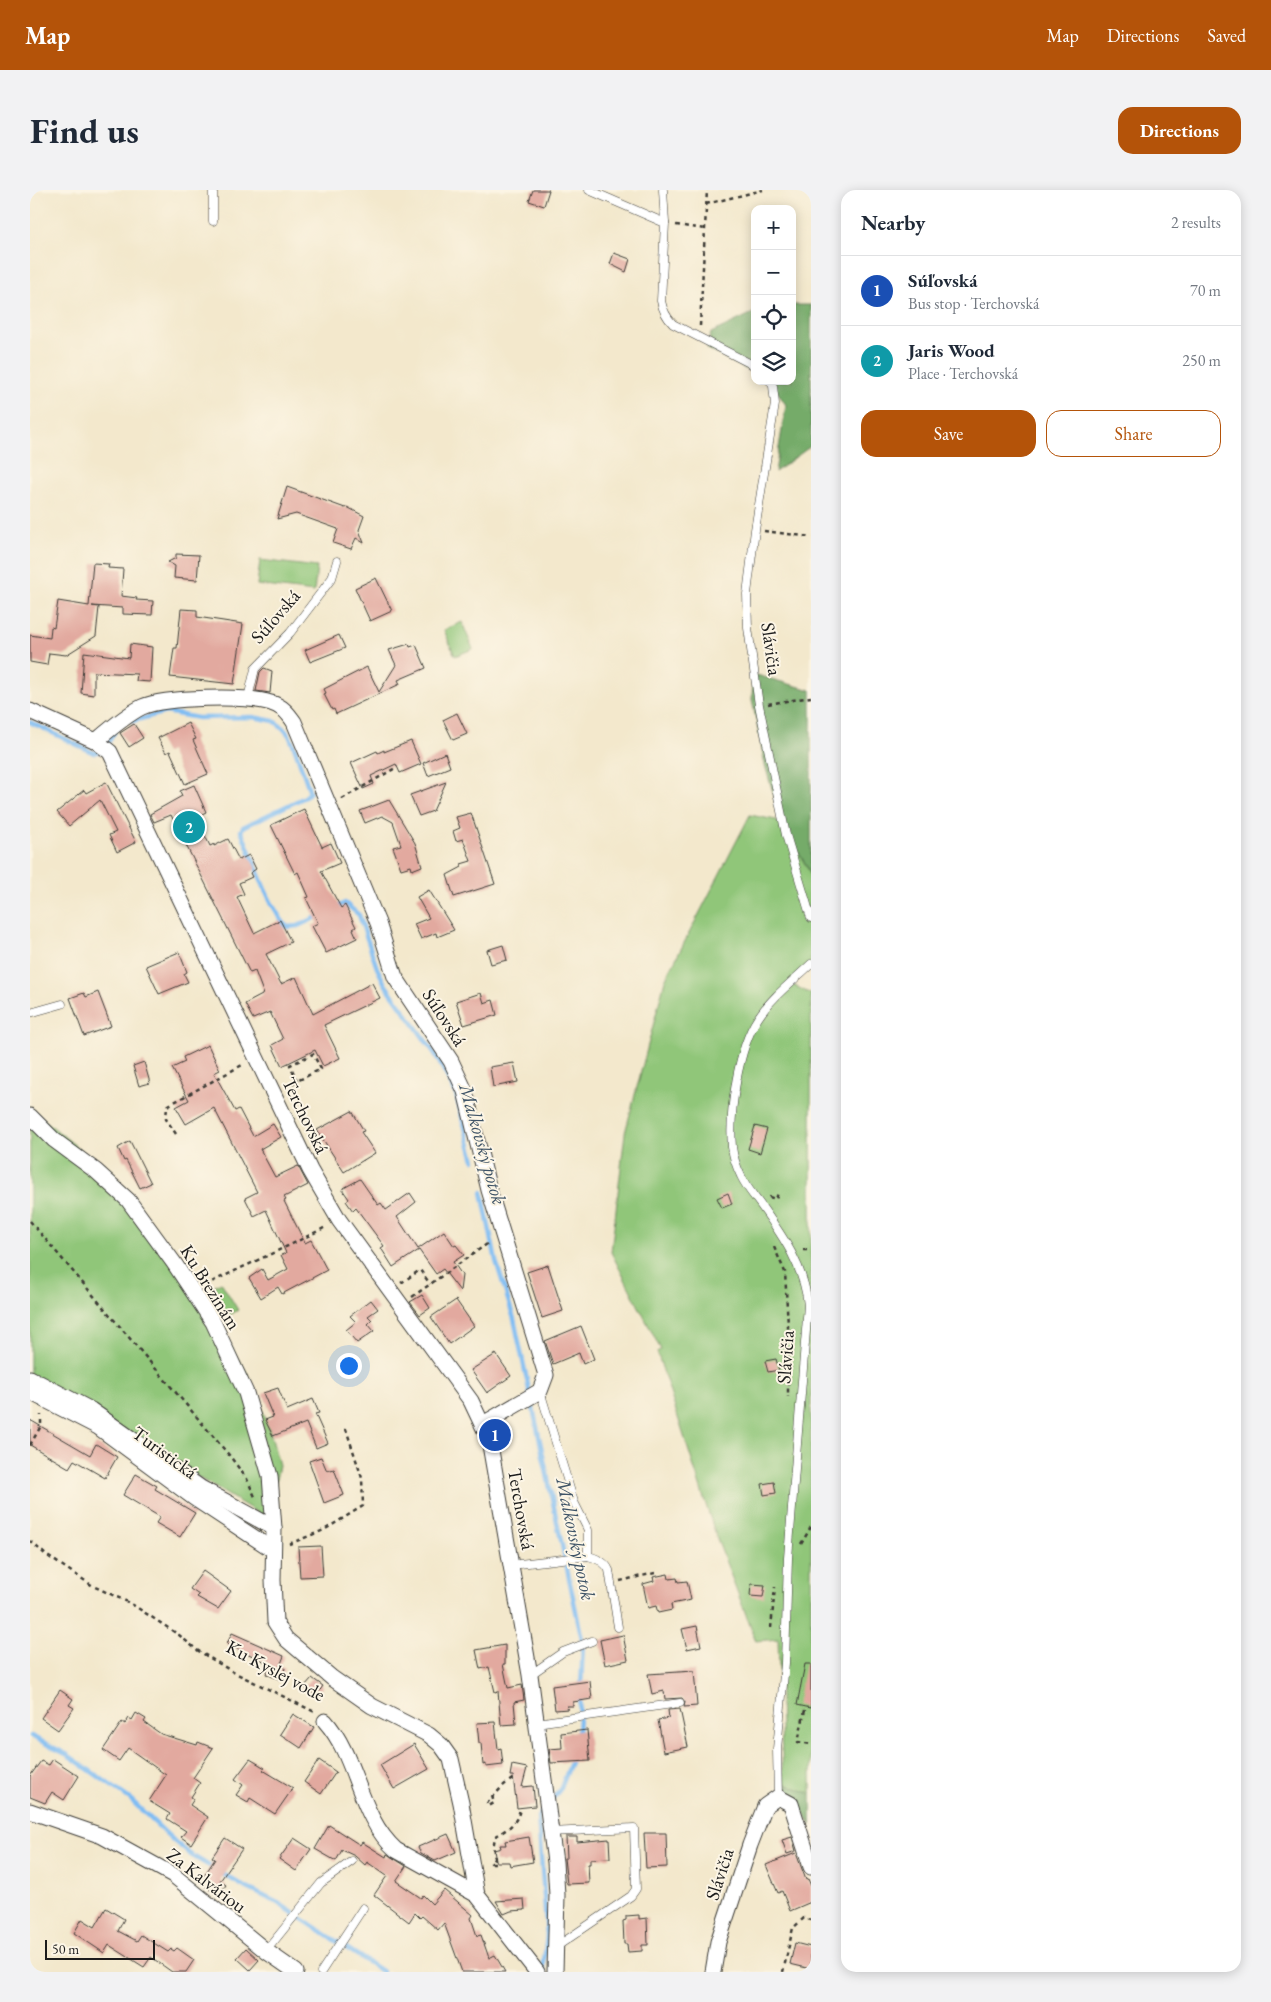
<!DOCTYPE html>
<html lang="en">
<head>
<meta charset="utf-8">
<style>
  body { margin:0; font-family:"EB Garamond",serif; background:#f2f2f3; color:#1f2937 }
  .controls { position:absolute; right:15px; top:15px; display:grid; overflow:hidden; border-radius:10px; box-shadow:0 2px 12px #0003 }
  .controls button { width:45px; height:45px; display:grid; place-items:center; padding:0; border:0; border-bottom:1px solid #e0e1e3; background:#fff; color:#1f2937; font:25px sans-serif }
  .scale { position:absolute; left:15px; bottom:12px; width:110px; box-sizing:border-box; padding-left:5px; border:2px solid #1c1c1c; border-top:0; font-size:14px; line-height:18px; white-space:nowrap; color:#1c1c1c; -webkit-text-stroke:4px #fcf5e5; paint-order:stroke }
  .you { position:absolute; left:318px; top:1175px; width:18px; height:18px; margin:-12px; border:4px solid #fff; border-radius:50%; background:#1a73e8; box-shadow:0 0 0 8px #1a73e833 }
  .badge { display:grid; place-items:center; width:32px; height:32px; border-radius:50%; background:#b45309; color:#fff; font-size:16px; font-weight:700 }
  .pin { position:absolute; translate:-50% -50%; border:2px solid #fff; box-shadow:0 1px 5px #0006 }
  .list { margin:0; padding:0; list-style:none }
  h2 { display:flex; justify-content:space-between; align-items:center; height:65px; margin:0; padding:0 20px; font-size:21px }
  h2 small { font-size:16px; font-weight:400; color:#747a83 }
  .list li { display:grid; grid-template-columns:32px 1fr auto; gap:15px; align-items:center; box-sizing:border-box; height:70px; padding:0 20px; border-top:1px solid #e0e1e3 }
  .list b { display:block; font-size:19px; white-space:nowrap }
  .list p { margin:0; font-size:16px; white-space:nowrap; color:#747a83 }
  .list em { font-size:16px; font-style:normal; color:#747a83 }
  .actions { display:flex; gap:10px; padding:15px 20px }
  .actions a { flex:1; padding:11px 0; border:1px solid #b45309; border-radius:15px; text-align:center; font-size:18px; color:#b45309 }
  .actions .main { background:#b45309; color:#fff }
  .icon { flex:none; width:28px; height:28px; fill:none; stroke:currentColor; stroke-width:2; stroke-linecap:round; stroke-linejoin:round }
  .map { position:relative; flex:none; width:781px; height:1782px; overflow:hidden; border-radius:15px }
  header { display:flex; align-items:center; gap:30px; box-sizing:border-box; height:70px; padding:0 25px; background:#b45309; color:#fff }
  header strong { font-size:24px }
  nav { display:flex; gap:28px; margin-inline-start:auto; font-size:18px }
  .intro { display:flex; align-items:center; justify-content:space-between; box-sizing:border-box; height:120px; padding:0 30px }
  h1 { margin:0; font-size:35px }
  .button { padding:12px 22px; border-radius:15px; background:#b45309; color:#fff; font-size:18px; font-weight:700 }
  main { display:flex; gap:30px; padding:0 30px }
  aside { flex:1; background:#fff; border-radius:15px; box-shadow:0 2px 12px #0003 }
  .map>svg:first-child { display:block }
  .green { fill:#90c679; stroke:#56714a }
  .forest { fill:#74ab69; stroke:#486442 }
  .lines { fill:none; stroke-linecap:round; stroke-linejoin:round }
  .stream { stroke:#80bdf3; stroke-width:4.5 }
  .building { fill:#e2a99f }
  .service-casing { stroke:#3c3b36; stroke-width:9 }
  .minor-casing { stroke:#3c3b36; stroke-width:17 }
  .path { stroke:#3c3b36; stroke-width:2.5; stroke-dasharray:4 4; stroke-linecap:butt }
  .service { stroke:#fff; stroke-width:8 }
  .minor { stroke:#fff; stroke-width:15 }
  .labels { text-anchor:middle; stroke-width:4; stroke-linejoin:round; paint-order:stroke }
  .street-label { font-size:19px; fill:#1c1c1c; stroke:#fcf5e5 }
  .water-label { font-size:20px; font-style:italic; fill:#3f5467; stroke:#fcf5e5 }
</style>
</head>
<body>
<header>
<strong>Map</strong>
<nav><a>Map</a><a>Directions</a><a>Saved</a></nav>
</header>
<div class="intro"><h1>Find us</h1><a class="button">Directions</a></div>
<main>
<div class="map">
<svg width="781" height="1782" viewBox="0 0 781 1782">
  <rect width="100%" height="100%" fill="#fcf5e5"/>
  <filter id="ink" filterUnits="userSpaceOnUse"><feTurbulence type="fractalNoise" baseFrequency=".02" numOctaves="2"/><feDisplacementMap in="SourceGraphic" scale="10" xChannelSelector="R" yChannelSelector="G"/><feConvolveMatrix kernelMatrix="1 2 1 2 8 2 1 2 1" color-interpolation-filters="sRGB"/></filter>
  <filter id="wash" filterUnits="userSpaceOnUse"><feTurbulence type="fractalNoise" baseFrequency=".0096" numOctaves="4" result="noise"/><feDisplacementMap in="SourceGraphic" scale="20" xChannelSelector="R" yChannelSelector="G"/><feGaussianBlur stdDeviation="1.12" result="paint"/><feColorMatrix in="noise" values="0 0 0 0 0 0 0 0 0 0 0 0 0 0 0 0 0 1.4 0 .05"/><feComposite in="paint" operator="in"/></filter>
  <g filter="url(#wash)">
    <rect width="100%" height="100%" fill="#f3e8cc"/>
    <g class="green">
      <path d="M230,370L287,377L284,402L227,395Z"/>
      <path d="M432,432L443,459L425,466L414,440Z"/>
      <path d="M720,625L751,631L778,679L781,687V772L761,794L781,804V1604L753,1593L748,1449L726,1451L687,1349L627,1162L631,1160L581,1062L595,943L635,790Z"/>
      <path d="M0,918L70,976L182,1129L216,1181L238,1234L249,1275L238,1329L0,1187Z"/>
      <path d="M191,1092L208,1120L188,1132L171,1103Z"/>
    </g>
    <g class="forest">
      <path d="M762,115H781V256L745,282L756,215L740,191H762Z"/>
      <path d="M725,122V184L677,159L681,143Z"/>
      <path d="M723,484L781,500V687L778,679L751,631L735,575L722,510Z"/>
      <path d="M753,1593L781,1604V1635Z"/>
    </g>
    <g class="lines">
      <g class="stream">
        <path d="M103,531L136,522L168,528L223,527L244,531L252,537L259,545L265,559L280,602L275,607L213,637L211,641C226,673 235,710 257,737L268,736L289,726"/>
        <path d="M0,532L64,563C74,561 79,552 84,543"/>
        <path d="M305,718L315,713L329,725L347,778L355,794L405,864L425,902L444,970"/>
        <path d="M452,1002L466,1071L484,1129L553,1454L551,1498"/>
        <path d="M548,1545L550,1506"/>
        <path d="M1,1546L38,1565L100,1609L145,1652L161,1665L213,1696L248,1713L353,1782"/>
        <path d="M521,1611L531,1598L543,1567"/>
        <path d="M513,1782L517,1745L508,1627L514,1618"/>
      </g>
    </g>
    <g id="blocks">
      <g class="building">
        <path d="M503,0H519L514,16L499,11Z"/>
        <path d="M584,63L600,69L596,82L580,74Z"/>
        <path d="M257,297L315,318L317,317L334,326L329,340L334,353L326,348L321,359L303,353L308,339L266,324L247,329Z"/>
        <path d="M146,364L169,365L167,390L144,388L145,376L138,372L146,368Z"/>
        <path d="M63,373L79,374L78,378L93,379L91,406L107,408L106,410L123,411L122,425L93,424V418L62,416L69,417L66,446L36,465L19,463L17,475L0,472V445L20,448L21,437L24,438L28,411L59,416Z"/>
        <path d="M346,388L362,421L340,431L325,398Z"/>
        <path d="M151,419L167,420V427L213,434L204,494L140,487L144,458H147Z"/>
        <path d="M309,445L315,458L280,472L275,460Z"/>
        <path d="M100,454L122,457L120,492L106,491L107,484L64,482V505L51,503L54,462L99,468Z"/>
        <path d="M379,454L380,457L386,455L396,478L368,490L370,494L306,524L304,519L302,520L294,504L296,503L294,499L337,477L349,502L366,475L359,460Z"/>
        <path d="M234,478L242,481L240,503L226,501L230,482Z"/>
        <path d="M427,523L437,544L423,550L413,530Z"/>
        <path d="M158,533L166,549L163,550L178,584L155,594L140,561L136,563L128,548Z"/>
        <path d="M104,534L113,548L99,557L90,543Z"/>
        <path d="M381,551L391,574L370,583L366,574L341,586L344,594L333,599L321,573L347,561L348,563L354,560V562Z"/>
        <path d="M415,563L420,577L398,586L393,573Z"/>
        <path d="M76,592L106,652L87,662L79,645L86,642L70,610L39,636L27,622L54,600L56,603Z"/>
        <path d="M416,592L403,621L389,626L380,605Z"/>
        <path d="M164,595L176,622L166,627L180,656L184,654V656L198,649L209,670L219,665L226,679L220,683L222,687L209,693L214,704L207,707L224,743L250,730L261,752L236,764L251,794L266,787L283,824L342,793L350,808L294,835L310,868L293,876L285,860L252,876L242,855L253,849L240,822L223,829L215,814L232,805L233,802L225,781L220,783L141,625L124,632L120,624L152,606L150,601Z"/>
        <path d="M359,610L385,653L392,676L382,680L381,676L371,679L363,657L371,655L363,632L352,626L335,633L330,621Z"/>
        <path d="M274,619L292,657L301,653L310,673L291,681L311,718L315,715L326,737L323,739L327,748L296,763L282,736L288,733L276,708L279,707L268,682L265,684L241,635Z"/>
        <path d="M441,623L465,694L424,707L417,685L432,677L431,674L441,671L433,649L426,651L423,641L430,638L426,627Z"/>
        <path d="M399,700L424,740L407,747L406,743L391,749L384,734L399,728L387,707Z"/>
        <path d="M473,755L477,770L461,774L457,760Z"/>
        <path d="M149,762L157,782L154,784L158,792L129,804L116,776Z"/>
        <path d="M68,802L81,836L54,846L40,808L54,803L56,807Z"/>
        <path d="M451,803L454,813L463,810L467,825L434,835L426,811Z"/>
        <path d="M178,855L190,880L184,883L205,921L209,919L223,946L243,934L251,947L230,959L245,987L268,976L278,995L254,1007L256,1010L254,1011L275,1053L281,1050L297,1080L252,1104L248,1097L231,1108L219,1088L232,1079L238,1090L258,1079L251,1065L256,1063L236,1020L224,1026L215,1008L227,1002L184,918L156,934L146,917L159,910L142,878L155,872L153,867Z"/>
        <path d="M114,872L120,893L109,896L103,876Z"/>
        <path d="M484,873L488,892L463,897L460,877Z"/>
        <path d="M322,921L334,941L331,942L345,963L314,982L287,940Z"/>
        <path d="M725,936L737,939L730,963L718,959Z"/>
        <path d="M100,951L121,993L110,998L96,970L94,971L88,958Z"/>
        <path d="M330,989L348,1015L351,1013L356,1020L380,1003L386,1012L367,1027L388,1059L414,1041L424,1056L426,1055L434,1065L423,1072L432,1085L430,1101L413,1079L406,1084L389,1060L363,1077L351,1058L354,1056L326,1018L323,1021L316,1011L319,1009L312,999Z"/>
        <path d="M698,1003L702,1014L692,1018L687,1008Z"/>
        <path d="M518,1075L533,1121L512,1128L497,1082Z"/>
        <path d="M392,1105L400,1118L390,1125L380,1112Z"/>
        <path d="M341,1110L348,1119L338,1126L342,1130L338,1134L344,1141L327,1153L316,1140L326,1132L320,1126Z"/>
        <path d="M426,1110L444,1136L419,1154L401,1127Z"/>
        <path d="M551,1136L564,1169L553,1174L549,1163L523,1174L515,1151Z"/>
        <path d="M466,1164L481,1186L457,1203L441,1180Z"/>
        <path d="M746,1169L749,1180L738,1182L735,1171Z"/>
        <path d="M248,1198L257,1220L283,1209L289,1223L285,1224L298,1253L286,1258L276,1233L243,1246L235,1230L243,1227L233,1203Z"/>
        <path d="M0,1230L60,1265L66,1254L87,1267L75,1288L44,1270L39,1278L0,1255Z"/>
        <path d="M291,1267L297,1281L304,1279L314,1305L294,1313L279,1271Z"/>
        <path d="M106,1284L127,1296L125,1299L165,1323L150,1347L126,1333L130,1327L93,1305Z"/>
        <path d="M744,1292L746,1303L734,1305L732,1294Z"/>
        <path d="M291,1356L293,1386L270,1387L268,1357Z"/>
        <path d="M173,1381L201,1401L188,1419L167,1407L169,1405L160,1399Z"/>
        <path d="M638,1384L639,1389L647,1388L648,1392L657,1391L661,1410L641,1414L642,1420L628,1423L626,1416L618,1418L613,1394L624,1391L623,1387Z"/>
        <path d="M721,1394L735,1395L733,1407L720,1406Z"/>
        <path d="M667,1436L671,1456L657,1459L652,1439Z"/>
        <path d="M202,1443L254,1466L250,1476L255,1478L251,1490L236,1484L240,1474L197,1454Z"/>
        <path d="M593,1445L598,1470L575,1475L570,1450Z"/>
        <path d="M475,1455V1474H473L478,1498L492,1495L494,1510L484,1512L486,1534L471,1535L468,1501L465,1502L459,1477L450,1479L446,1460Z"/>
        <path d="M775,1474H781V1518L767,1515Z"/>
        <path d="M664,1481L667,1516L654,1517L655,1512L652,1508L635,1509L634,1501L622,1504L618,1484Z"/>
        <path d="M282,1488L293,1496L286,1506L274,1497Z"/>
        <path d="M560,1491L562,1509L543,1512V1516H537L538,1519L525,1520L522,1496Z"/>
        <path d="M30,1500L43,1509L39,1515L44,1518L28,1540L11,1528Z"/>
        <path d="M650,1519L658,1557L634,1562L628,1530L639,1528L638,1520Z"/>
        <path d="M106,1523L116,1529L114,1532L131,1544L167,1555L168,1552L183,1558L163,1588L170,1593L161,1607L164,1609L160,1615L178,1627L161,1654L151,1647L156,1641L137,1629L140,1624L119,1611L136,1585L98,1558L89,1571L73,1560L92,1532L95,1534L99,1528L102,1530Z"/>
        <path d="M263,1524L284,1537L271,1558L250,1544Z"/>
        <path d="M465,1532L468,1559L471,1558L473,1575L456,1577V1574L453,1575L451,1553H449L447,1533Z"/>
        <path d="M557,1540L560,1571L521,1573L519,1559L532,1558L531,1543Z"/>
        <path d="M384,1554L399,1579L364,1599L350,1575Z"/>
        <path d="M23,1569L49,1586L34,1610L22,1602L15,1613L0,1607V1586L11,1571L19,1575Z"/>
        <path d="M220,1569L235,1578L233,1580L263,1598L245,1624L220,1608L218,1612L206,1605L213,1595L205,1589Z"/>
        <path d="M289,1570L306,1582L291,1604L274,1592Z"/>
        <path d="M482,1575L497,1578L492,1597L503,1596L505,1616L487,1618L483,1586H480Z"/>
        <path d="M299,1635L330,1655L332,1652L356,1667L357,1664L376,1676L366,1691L391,1708L393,1705L402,1714L414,1700L443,1725L441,1728L447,1746L451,1745L459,1768L465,1765L475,1782H432L414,1733L408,1740L392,1726L390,1728L385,1723L379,1732L344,1705L357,1686L337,1672L335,1675L325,1666L312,1660L306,1671L285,1659Z"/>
        <path d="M614,1643H636L637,1677L616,1678Z"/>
        <path d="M418,1644L426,1662L405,1671L391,1663L388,1657Z"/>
        <path d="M499,1647L503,1672L480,1676L479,1672H466L464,1660L471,1658L470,1655H476L475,1651Z"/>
        <path d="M536,1647H547V1652L579,1649L580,1668L560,1669V1674H558L559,1693L537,1694L534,1668H537Z"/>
        <path d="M762,1647L766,1661L757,1664L752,1650Z"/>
        <path d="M195,1648L212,1659L190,1691L196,1695L188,1706L170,1692L185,1669L182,1667Z"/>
        <path d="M264,1648L281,1659L266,1681L249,1669Z"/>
        <path d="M766,1663L776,1690L778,1689L781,1696V1712L760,1721L752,1701L748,1703L736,1675Z"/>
        <path d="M494,1709L495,1720L481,1721L474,1724L466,1711Z"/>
        <path d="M76,1718L94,1729L88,1741L107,1751L111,1745L138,1762L141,1759L144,1761L147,1758L164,1770L156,1782H142L121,1767L114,1777L79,1755L74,1763L44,1743L52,1729L65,1737Z"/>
        <path d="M609,1725V1729L617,1728L618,1755H612V1761L598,1762L597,1754H594L593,1731L596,1730V1726Z"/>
        <path d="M765,1753L781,1757V1779L760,1774Z"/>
        <path d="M216,1758L229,1770L220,1780L207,1768Z"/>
      </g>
    </g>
  </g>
  <g filter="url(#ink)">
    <use href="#blocks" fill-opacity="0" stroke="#3c3b36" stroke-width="1"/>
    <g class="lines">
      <defs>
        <g id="service">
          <path d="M559,0L635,33L631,111C633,121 636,127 643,134L725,176"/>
          <path d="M633,0L635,33"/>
          <path d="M183,31V0"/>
          <path d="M740,191L743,196L745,214L725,340L717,404L718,438L729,515L756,645L781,728"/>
          <path d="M218,508L225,479L260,443L302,388L307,371"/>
          <path d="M0,823L32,814"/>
          <path d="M510,1201L544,1312L558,1340V1366"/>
          <path d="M481,1375L558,1366C566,1368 575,1371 579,1380L588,1437"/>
          <path d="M500,1485L533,1462L562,1451"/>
          <path d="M506,1533L650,1513"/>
          <path d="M748,1607L747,1559L755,1473L758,1368L778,1115C774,1077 754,1048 732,1017C725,1007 716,997 711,986C707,978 703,965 702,957C699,922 708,858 728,828C741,808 763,791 781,774"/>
          <path d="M520,1642L604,1638L606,1699L601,1706L526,1757"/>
          <path d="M236,1761L291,1693L322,1671"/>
          <path d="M291,1782L333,1718"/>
        </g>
        <g id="minor">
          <path d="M0,521L66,551L80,562L280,980L309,1030L441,1211L459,1249L500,1485L525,1672L527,1705L525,1782"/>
          <path d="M66,551C80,539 96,525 112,517C135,507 217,505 241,513C252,516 258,523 264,532L348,733L365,787L421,871L435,901L459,1000L516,1185L510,1201L453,1234"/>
          <path d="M0,926L24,950L66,981L98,1010L144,1073L183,1132L216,1203L240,1286L244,1338L243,1390L245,1432L256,1449L302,1488L342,1516L399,1545L411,1555L421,1569L431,1613L447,1705"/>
          <path d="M0,1188L61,1220L171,1298L244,1338"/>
          <path d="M0,1202L68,1237L164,1308L243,1360"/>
          <path d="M295,1531C328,1568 328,1626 366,1660L447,1705L507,1782"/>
          <path d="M0,1621L72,1646L143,1685L236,1761L266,1782"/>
          <path d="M683,1782L688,1752L720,1655L735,1616L748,1607L761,1614L781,1677"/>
        </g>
      </defs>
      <use href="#service" class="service-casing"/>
      <use href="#minor" class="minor-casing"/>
      <g class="path">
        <path d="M676,14L733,0"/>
        <path d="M646,35L675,39"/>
        <path d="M670,136L677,0"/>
        <path d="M734,341L781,347"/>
        <path d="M738,514L781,507"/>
        <path d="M312,609L367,577"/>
        <path d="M255,897L291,879L283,864L260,875L267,891"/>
        <path d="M146,944L136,929L137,916L214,874"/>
        <path d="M739,1007L746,1009L748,1003"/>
        <path d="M0,1031L199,1265L217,1289L226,1309"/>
        <path d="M744,1057L755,1082L758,1136V1207"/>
        <path d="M773,1060H781"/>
        <path d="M371,1093L390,1080L400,1094"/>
        <path d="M175,1095L262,1054L296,1037"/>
        <path d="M382,1107L457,1054"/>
        <path d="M0,1255L11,1236V1225"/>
        <path d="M0,1351L16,1365L63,1396L100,1413L149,1445L167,1460L203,1482L285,1522"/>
        <path d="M259,1354L294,1340L333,1316L332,1288L315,1236"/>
        <path d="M771,1354L781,1337"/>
        <path d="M590,1391L625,1383"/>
        <path d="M741,1438L745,1397"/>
        <path d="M775,1520L768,1552L781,1554"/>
        <path d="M462,1606L464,1613L459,1616L457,1613L474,1595L485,1587"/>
        <path d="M465,1666L461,1673H466C464,1664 462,1655 466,1646C478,1639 489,1632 490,1617"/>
        <path d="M753,1782L763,1738L774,1728L781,1730"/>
      </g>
      <use href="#service" class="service"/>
      <use href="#minor" class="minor"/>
    </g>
  </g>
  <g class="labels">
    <g class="street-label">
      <text transform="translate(245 426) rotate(-49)" y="7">Súľovská</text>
      <text transform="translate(742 459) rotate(82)" y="7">Slávičia</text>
      <text transform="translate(415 827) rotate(57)" y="7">Súľovská</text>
      <text transform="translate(276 925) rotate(64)" y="7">Terchovská</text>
      <text transform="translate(181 1097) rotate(58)" y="7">Ku Brezinám</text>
      <text transform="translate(755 1167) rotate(-86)" y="7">Slávičia</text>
      <text transform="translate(135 1262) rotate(36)" y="7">Turistická</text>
      <text transform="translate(492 1319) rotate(80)" y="7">Terchovská</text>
      <text transform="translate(246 1480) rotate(28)" y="7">Ku Kyslej vode</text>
      <text transform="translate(689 1684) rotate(-72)" y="7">Slávičia</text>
      <text transform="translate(177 1690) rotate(37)" y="7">Za Kalváriou</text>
    </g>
    <g class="water-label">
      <text transform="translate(453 954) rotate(74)" y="7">Malkovský potok</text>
      <text transform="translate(546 1349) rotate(78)" y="7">Malkovský potok</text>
    </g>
  </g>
</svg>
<div class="controls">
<button>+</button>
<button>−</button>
<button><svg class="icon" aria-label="locate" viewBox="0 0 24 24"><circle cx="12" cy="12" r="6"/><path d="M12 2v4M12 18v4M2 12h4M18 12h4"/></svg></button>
<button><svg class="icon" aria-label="layers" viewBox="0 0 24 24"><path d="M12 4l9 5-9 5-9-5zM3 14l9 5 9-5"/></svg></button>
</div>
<div class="scale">50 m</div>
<div class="you"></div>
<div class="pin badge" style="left:465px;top:1245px;background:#1a4fb4">1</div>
<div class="pin badge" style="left:159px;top:637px;background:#0f9aa8">2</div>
</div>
<aside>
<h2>Nearby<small>2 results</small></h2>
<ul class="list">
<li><span class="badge" style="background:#1a4fb4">1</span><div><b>Súľovská</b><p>Bus stop · Terchovská</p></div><em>70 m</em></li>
<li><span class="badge" style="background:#0f9aa8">2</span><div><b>Jaris Wood</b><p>Place · Terchovská</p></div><em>250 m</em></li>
</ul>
<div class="actions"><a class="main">Save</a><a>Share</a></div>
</aside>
</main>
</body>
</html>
